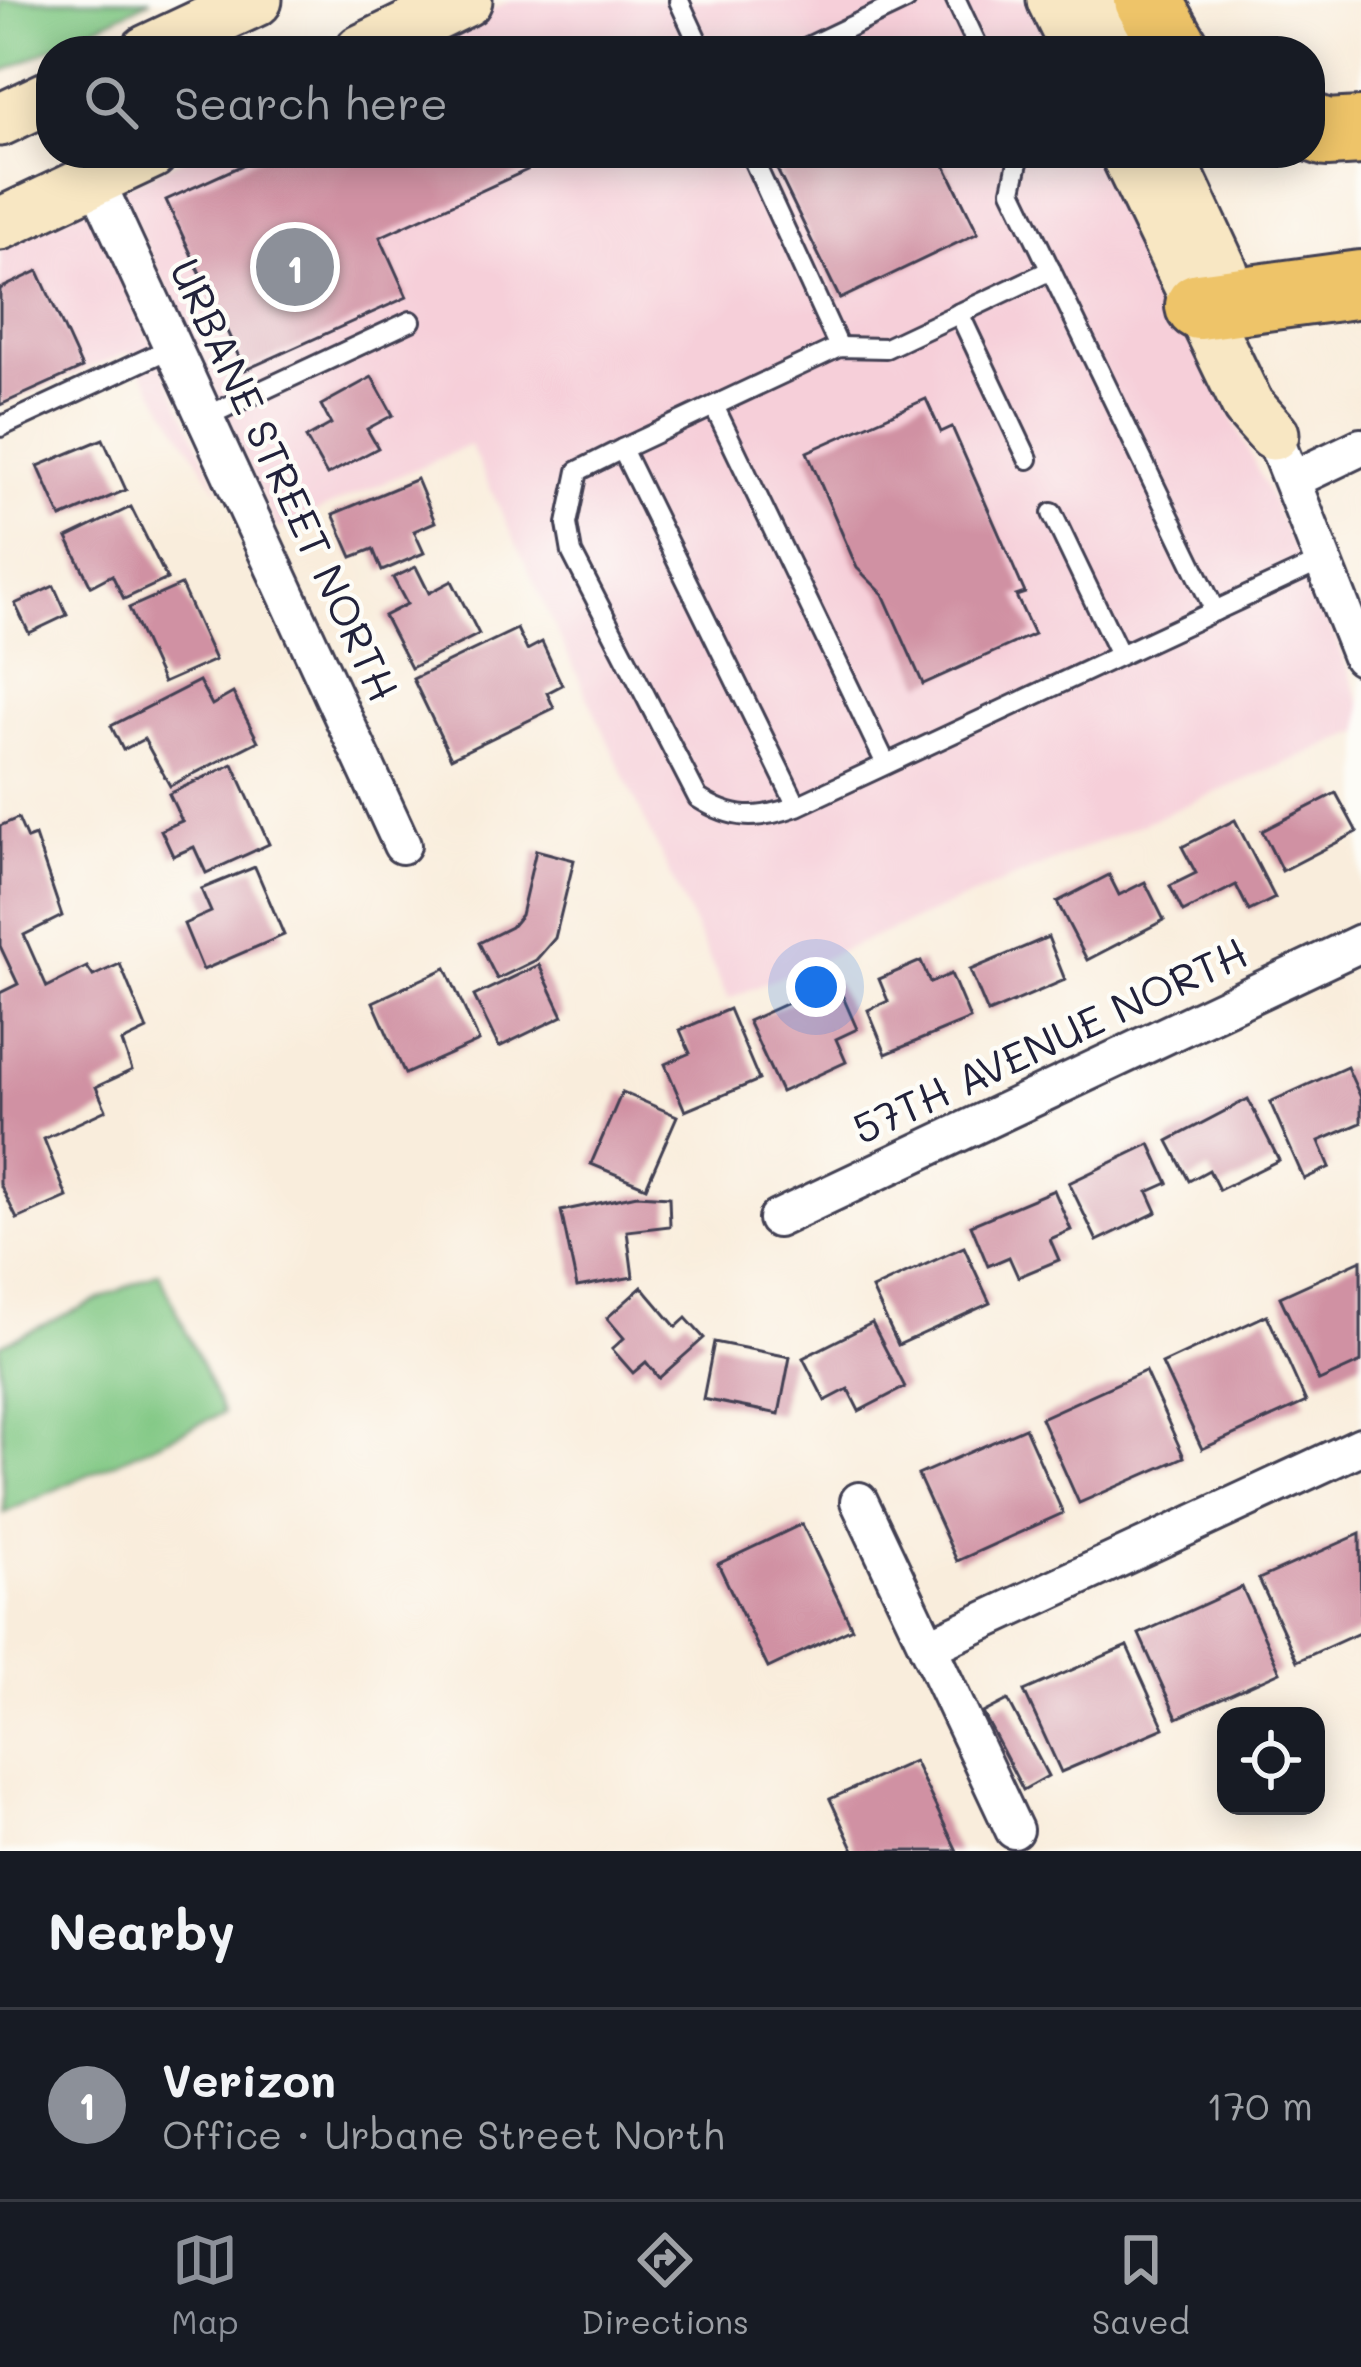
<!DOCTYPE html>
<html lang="en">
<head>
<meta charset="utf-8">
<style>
  body { margin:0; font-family:Mali,sans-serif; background:#20242c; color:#f1f3f6 }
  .controls { position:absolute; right:36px; bottom:36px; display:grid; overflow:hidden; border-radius:24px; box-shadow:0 6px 30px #0003 }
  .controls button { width:108px; height:108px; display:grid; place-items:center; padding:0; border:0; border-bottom:3px solid #363941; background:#171b24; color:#f1f3f6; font:60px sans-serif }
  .you { position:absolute; left:816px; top:987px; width:42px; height:42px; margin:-30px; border:9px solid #fff; border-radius:50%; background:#1a73e8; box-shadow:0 0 0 18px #1a73e833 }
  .badge { display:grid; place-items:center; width:78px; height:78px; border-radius:50%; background:#8c9099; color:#fff; font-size:39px; font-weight:700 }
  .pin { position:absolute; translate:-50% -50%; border:6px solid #fff; box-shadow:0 3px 12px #0006 }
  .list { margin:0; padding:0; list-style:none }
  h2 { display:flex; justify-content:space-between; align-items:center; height:156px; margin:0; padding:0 48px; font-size:51px }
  h2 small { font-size:39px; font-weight:400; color:#9ea1a6 }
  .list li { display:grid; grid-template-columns:78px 1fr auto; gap:36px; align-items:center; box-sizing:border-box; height:192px; padding:0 48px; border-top:3px solid #363941 }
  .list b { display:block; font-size:45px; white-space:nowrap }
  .list p { margin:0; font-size:39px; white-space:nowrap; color:#9ea1a6 }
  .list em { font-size:39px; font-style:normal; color:#9ea1a6 }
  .icon { flex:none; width:66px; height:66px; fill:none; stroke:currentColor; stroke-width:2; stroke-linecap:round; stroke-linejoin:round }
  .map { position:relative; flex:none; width:1361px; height:1851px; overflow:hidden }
  .search { position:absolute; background:#171b24; box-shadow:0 6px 30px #0003; left:36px; right:36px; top:36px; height:132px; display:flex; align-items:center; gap:30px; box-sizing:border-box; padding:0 42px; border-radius:48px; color:#9ea1a6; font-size:45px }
  .sheet { height:348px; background:#171b24 }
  nav { display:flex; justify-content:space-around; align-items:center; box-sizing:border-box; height:168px; border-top:3px solid #363941; background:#171b24; font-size:33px; color:#9ea1a6 }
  nav a { display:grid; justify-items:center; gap:6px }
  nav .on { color:#8c9099 }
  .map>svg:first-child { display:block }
  .built { fill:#f6cfd9 }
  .green { fill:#80c783; stroke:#51745f; stroke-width:3 }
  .building { fill:#d091a3 }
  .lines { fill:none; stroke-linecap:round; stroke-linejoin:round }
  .lane-casing { stroke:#424053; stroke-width:24 }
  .street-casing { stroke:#424053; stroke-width:42 }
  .secondary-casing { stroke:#424053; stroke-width:57 }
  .highway-casing { stroke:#424053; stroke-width:72 }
  .lane { stroke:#fff; stroke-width:18 }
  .street { stroke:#fff; stroke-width:36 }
  .secondary { stroke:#f8e7c3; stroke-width:51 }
  .highway { stroke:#eec469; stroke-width:66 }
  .labels { text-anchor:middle; stroke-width:9; stroke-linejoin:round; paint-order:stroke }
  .street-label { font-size:42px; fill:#22223b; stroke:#fdfcf7 }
</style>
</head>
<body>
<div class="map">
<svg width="1361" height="1851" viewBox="0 0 1361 1851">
  <rect width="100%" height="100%" fill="#fdfcf7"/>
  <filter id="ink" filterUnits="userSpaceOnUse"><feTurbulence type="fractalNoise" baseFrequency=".00833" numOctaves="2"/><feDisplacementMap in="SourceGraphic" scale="24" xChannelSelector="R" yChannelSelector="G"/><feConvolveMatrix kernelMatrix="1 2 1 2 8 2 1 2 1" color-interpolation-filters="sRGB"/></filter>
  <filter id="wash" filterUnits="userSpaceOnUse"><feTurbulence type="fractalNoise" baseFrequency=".004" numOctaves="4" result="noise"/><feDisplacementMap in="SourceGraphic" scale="48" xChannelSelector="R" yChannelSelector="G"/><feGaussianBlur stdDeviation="2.7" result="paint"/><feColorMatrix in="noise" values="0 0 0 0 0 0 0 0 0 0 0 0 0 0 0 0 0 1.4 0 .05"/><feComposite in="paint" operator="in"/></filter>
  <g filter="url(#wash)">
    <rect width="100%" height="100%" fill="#f9eddc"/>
    <g class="built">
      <path d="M511,0H1034L1058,51H406Z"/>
      <path d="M196,153H1107L1327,616L1361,704V731L728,999L470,445L277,529L120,189Z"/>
      <path d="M89,205L222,496L129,352L0,405V246Z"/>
    </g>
    <g class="green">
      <path d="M0,0H151L0,73Z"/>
      <path d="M159,1272L223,1413L4,1513L0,1345Z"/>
    </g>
    <g id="blocks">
      <g class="building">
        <path d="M269,153H519L527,170L380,237L407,297L245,370L166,200Z"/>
        <path d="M769,153H939L978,233L840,299Z"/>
        <path d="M38,271L82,368L0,405V289Z"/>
        <path d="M372,377L393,415L367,429L378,448L327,475L306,438L331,424L321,405Z"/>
        <path d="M926,399L941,432L952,427L1025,593L1016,596L1034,634L923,684L883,594L857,568L807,452Z"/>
        <path d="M103,439L126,490L61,518L38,466Z"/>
        <path d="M417,479L435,522L414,531L424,553L382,571L373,549L352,557L333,514Z"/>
        <path d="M131,507L167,579L124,599L112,575L91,586L67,538Z"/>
        <path d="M416,567L429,593L452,581L479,634L411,668L384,616L407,604L393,578Z"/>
        <path d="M181,585L215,660L163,683L129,608Z"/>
        <path d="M54,586L67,615L29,633L15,604Z"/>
        <path d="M517,629L527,650L542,642L562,685L547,693L554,708L451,758L413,679Z"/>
        <path d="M199,681L212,705L233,693L258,741L170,786L144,739L123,750L111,726Z"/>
        <path d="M233,764L269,844L206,873L194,847L173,856L161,830L182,821L169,794Z"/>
        <path d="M1336,793L1357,832L1282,871L1262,831Z"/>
        <path d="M18,818L27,839L35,836L62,916L24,935L47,987L87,967L93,976L120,964L147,1030L122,1042L132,1070L96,1087L106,1110L44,1139L67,1197L17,1219L0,1184V993L18,984L0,946V826Z"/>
        <path d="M1235,820L1275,898L1249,911L1236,885L1183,912L1170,886L1196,873L1182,847Z"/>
        <path d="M536,850L574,860L555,938L536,960L497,979L479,943L511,927L521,915Z"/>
        <path d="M255,867L284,935L203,970L184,924L211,912L201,889Z"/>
        <path d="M1109,875L1119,895L1145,882L1164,920L1087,960L1057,902Z"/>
        <path d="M1048,937L1065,980L988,1013L970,970Z"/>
        <path d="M921,961L930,983L951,974L970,1019L886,1054L868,1010L888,1001L879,979Z"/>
        <path d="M539,965L563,1016L499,1047L474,996Z"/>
        <path d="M446,968L479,1041L405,1074L373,1002Z"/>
        <path d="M836,981L857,1029L836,1039L846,1062L781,1092L748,1021Z"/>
        <path d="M729,1009L759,1080L685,1111L665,1064L690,1053L680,1030Z"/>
        <path d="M1347,1067L1361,1098V1123L1319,1141L1330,1167L1304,1179L1270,1102Z"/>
        <path d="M622,1092L677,1116L646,1187L591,1164Z"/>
        <path d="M1248,1099L1279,1160L1219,1190L1209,1170L1189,1181L1168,1141Z"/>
        <path d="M1150,1144L1168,1183L1148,1192L1157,1212L1097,1241L1069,1183Z"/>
        <path d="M1054,1190L1071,1230L1050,1239L1059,1260L1018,1277L1009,1257L988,1266L971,1225Z"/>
        <path d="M637,1195L669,1197L670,1226L627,1231L633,1277L577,1287L561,1211Z"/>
        <path d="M964,1247L990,1303L898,1345L872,1289Z"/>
        <path d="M1361,1260V1362L1319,1381L1280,1297Z"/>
        <path d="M642,1287L676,1327L686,1318L704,1338L659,1378L646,1362L633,1373L612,1349L624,1338L607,1318Z"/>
        <path d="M1267,1315L1306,1402L1202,1449L1162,1364Z"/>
        <path d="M872,1323L905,1387L859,1411L848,1389L825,1401L803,1358Z"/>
        <path d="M714,1342L790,1357L779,1414L703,1399Z"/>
        <path d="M1145,1371L1184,1457L1079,1503L1041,1418Z"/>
        <path d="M1025,1428L1063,1513L957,1561L918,1475Z"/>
        <path d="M802,1524L852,1628L768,1668L718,1564Z"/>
        <path d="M1360,1534L1361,1632L1297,1661L1259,1579Z"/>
        <path d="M1242,1587L1280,1672L1177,1718L1139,1634Z"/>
        <path d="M1127,1646L1164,1728L1061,1772L1024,1691Z"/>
        <path d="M1008,1700L1048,1776L1023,1790L983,1713Z"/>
        <path d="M914,1761L957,1851H854L830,1799Z"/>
      </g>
    </g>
  </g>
  <g filter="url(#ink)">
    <use href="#blocks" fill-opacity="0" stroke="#424053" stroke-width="3"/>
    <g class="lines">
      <defs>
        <g id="lane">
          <path d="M956,0L980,51"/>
          <path d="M679,1L702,51"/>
          <path d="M799,51L906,0"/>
          <path d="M750,153L839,347"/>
          <path d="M1020,153L1012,190L1215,611"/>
          <path d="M959,313L1028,459"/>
          <path d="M714,406L886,764"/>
          <path d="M205,417L411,321"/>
          <path d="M0,427L173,347"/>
          <path d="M622,449L839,347L886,348L1051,270"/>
          <path d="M1052,513L1120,655"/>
          <path d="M797,806L622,449L578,471L567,524L572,553L698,798C734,821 758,820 797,806L1324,560"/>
        </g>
        <g id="street">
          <path d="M83,153L402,845"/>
          <path d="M1273,434L1361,657"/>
          <path d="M1294,479L1361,447"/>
          <path d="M777,1219L1361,943"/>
          <path d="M859,1501L928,1647"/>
          <path d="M1014,1830L928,1647L1361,1446"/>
        </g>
        <g id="secondary">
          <path d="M1053,0L1078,51"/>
          <path d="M1095,0L1119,51"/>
          <path d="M147,51L256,0"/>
          <path d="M361,51L466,0"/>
          <path d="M0,120L51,96"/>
          <path d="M1126,153L1248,406L1273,434"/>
          <path d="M1167,153L1222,271"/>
          <path d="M0,224L151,153"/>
        </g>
        <g id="highway">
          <path d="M1148,0L1177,51"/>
          <path d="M1310,127L1327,133L1361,131"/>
          <path d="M1199,306L1361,284"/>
        </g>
      </defs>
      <use href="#lane" class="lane-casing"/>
      <use href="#street" class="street-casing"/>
      <use href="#secondary" class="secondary-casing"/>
      <use href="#highway" class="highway-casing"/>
      <use href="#lane" class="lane"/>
      <use href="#street" class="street"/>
      <use href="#secondary" class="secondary"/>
      <use href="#highway" class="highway"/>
    </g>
  </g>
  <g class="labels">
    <g class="street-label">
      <text transform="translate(284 480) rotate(65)" y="15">URBANE STREET NORTH</text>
      <text transform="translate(1050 1041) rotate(-25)" y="15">57TH AVENUE NORTH</text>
    </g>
  </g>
</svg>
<div class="controls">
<button><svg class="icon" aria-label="locate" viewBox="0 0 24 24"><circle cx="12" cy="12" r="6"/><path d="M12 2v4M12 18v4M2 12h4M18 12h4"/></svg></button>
</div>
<div class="you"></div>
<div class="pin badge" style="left:295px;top:267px">1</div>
<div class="search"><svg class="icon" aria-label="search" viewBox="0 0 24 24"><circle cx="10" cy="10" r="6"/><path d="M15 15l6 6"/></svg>Search here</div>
</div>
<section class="sheet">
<h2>Nearby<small></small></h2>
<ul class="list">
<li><span class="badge">1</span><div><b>Verizon</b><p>Office · Urbane Street North</p></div><em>170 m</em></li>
</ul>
</section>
<nav>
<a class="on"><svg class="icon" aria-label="map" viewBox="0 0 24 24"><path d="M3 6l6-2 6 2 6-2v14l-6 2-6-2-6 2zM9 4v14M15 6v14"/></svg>Map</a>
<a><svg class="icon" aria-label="directions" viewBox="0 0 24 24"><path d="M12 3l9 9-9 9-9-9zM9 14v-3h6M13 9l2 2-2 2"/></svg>Directions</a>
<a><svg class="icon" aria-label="saved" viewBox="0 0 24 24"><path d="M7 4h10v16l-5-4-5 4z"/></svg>Saved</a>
</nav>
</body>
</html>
